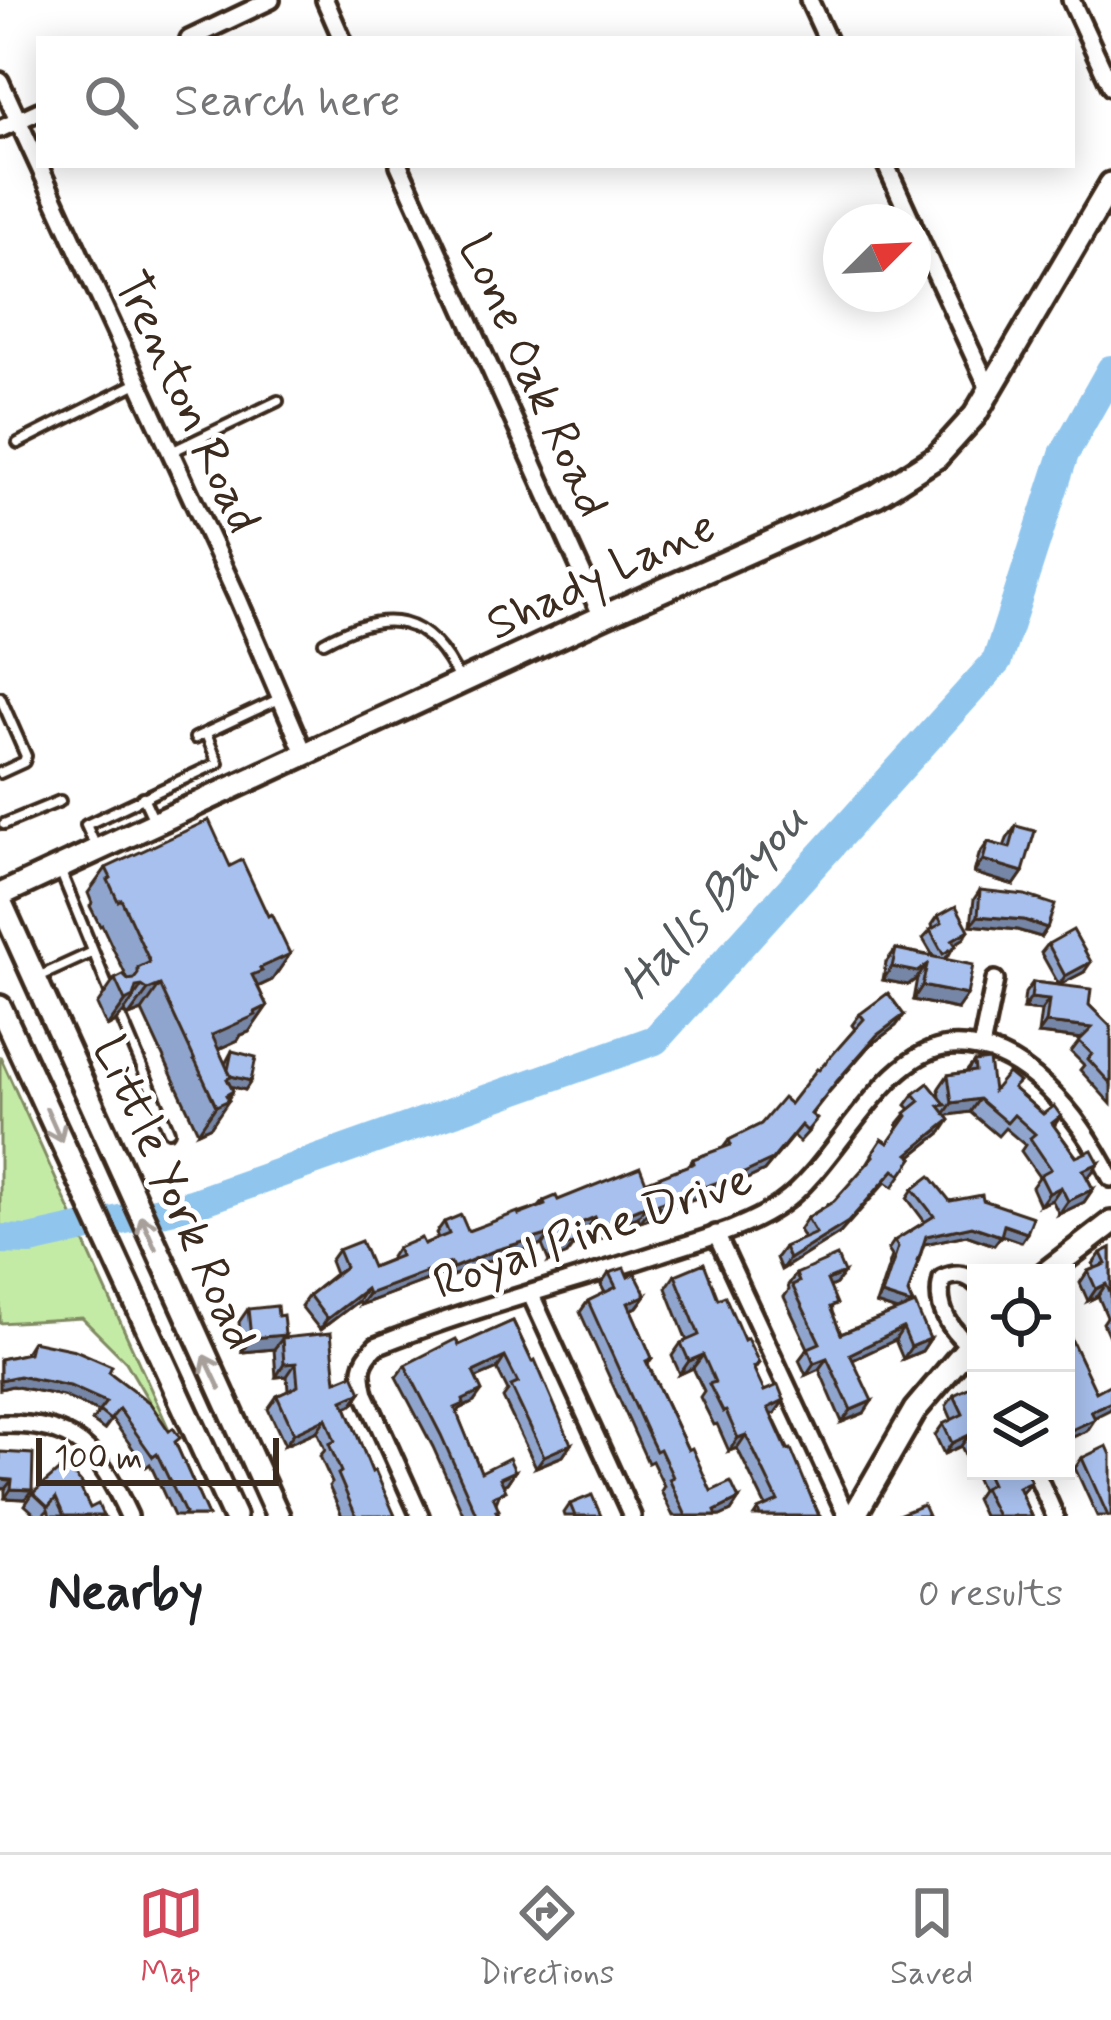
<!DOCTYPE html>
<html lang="en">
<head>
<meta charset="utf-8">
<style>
  body { margin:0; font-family:Mynerve,sans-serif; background:#f6f6f6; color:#202124 }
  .controls { position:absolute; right:36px; bottom:36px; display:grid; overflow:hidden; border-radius:0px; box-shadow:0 6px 30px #0003 }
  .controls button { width:108px; height:108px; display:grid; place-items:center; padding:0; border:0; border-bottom:3px solid #e0e0e0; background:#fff; color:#202124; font:60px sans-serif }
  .compass { position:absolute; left:823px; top:204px; width:108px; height:108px; border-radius:50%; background:#fff; box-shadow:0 6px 30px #0003; rotate:66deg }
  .scale { position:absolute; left:36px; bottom:30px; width:243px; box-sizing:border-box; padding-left:12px; border:6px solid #3b2a1e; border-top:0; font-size:33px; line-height:42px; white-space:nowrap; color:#3b2a1e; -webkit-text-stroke:9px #fff; paint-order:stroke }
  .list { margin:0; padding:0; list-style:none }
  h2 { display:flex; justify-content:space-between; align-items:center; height:156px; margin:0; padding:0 48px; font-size:51px }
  h2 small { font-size:39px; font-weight:400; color:#757577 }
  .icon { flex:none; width:66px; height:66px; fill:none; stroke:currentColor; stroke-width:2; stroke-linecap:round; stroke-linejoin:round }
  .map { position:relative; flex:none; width:1111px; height:1516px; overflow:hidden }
  .search { position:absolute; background:#fff; box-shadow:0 6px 30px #0003; left:36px; right:36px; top:36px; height:132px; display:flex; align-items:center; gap:30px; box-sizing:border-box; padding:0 42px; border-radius:0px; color:#757577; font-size:45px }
  .sheet { height:336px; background:#fff }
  nav { display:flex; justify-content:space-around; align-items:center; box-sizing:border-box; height:168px; border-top:3px solid #e0e0e0; background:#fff; font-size:33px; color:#757577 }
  nav a { display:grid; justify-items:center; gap:6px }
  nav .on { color:#d1495b }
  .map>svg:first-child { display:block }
  .green { fill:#c4eba6; stroke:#808a62; stroke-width:3 }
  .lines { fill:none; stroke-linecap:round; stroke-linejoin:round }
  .river { stroke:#90c6ee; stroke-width:30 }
  .lane-casing { stroke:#3b2a1e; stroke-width:16 }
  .street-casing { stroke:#3b2a1e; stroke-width:24 }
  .secondary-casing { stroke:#3b2a1e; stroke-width:30 }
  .lane { stroke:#fff; stroke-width:8 }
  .street { stroke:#fff; stroke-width:15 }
  .secondary { stroke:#fff; stroke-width:21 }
  .wall { fill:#90a5cd; stroke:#3b2a1e; stroke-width:3 }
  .shaded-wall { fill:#7686a7; stroke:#3b2a1e; stroke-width:3 }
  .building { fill:#a8c0ee; stroke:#3b2a1e; stroke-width:3 }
  .oneway { stroke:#a79f9a }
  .labels { text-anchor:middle; stroke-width:10; stroke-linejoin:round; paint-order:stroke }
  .street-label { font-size:48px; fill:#3b2a1e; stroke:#fff }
  .water-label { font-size:51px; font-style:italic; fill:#54595c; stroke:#fff }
</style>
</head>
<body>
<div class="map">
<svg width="1111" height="1516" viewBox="0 0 1111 1516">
  <rect width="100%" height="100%" fill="#fff"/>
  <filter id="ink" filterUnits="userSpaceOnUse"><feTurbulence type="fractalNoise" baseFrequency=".00833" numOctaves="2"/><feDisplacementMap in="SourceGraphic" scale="24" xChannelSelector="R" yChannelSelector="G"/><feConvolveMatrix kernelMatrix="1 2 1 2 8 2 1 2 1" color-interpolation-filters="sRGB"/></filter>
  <g filter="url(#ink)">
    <path class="green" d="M0,1056L181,1456L126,1362L82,1318L0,1323Z"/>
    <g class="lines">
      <path class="river" d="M0,1239L30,1240L192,1204L655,1040L997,661L1064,454L1111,370"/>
      <defs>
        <g id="lane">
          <path d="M18,443L137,383"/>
          <path d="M171,452L278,401"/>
          <path d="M324,642C386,608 429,613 460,682"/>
          <path d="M0,697L26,756L24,762L0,773"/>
          <path d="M195,738L279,699"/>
          <path d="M143,797L155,823"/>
          <path d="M4,824L60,801"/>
          <path d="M96,847L86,825L218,763L206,734"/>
          <path d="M60,870L111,995"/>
          <path d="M36,978L93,952"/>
          <path d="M122,1020L169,1131"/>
        </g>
        <g id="street">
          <path d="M325,0L342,39"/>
          <path d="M809,0L827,39"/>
          <path d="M1071,0L1111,87"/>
          <path d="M189,39L271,0"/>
          <path d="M0,81L239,601L305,755"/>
          <path d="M0,129L39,111"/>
          <path d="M399,165L602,617"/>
          <path d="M886,165L912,222"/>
          <path d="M913,225L990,391"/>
          <path d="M981,1048L995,980"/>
          <path d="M716,1234L847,1516"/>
          <path d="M531,1295L632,1516"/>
          <path d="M974,1350C952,1332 934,1309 942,1279C955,1273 965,1273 976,1283"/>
          <path d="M0,1424C76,1422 99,1451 129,1516"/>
          <path d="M1035,1471L1055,1516"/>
          <path d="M420,1516L365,1394C360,1372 359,1363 376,1346C466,1310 562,1285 654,1255C696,1241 744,1230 781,1204C837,1165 882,1052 950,1046C1024,1041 1082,1120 1111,1178"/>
        </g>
        <g id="secondary">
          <path d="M0,895L602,617L877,495L937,457L975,415L1111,184"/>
          <path d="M0,901L278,1516"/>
          <path d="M0,1007L234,1516"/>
          <path d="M1046,1273L1111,1223"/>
          <path d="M854,1516L915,1410L976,1338"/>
        </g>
      </defs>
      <use href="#lane" class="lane-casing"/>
      <use href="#street" class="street-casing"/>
      <use href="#secondary" class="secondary-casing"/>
      <use href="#lane" class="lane"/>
      <use href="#street" class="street"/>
      <use href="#secondary" class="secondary"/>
    </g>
    <g class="wall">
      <path d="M1016,826L1023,872L1014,885L974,873L979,855L988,842L1004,847L1007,839Z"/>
      <path d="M230,866L268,916L290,954L272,980L258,987L267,1006L249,1032L241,1035L238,1040L218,1049L225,1064L232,1051L251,1081L245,1090L231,1086L233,1091L211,1126L198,1132L142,1011L129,1016L122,1012L114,1023L107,1027L97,1005L115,979L128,980L102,925L100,926L90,906L92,903L88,893L106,868Z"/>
      <path d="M980,890L1047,928L1041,937L1017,930L971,925L974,899Z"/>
      <path d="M938,916L963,939L955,944L949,955L944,959L957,1009L913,1000L917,978L908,985L883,980L886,962L896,949L933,956L923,939L933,928L932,925Z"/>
      <path d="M1048,944L1084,972L1059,985L1089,1005L1111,1027V1104L1080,1070L1084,1065L1071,1052L1081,1039L1038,1034L1041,1011L1023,1009L1025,993L1033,982L1059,985L1041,953Z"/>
      <path d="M860,1014L904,1015L896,1026L869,1046L829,1092L811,1115L809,1131L799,1142L793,1136L764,1171L736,1184L656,1212L652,1218L640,1222L638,1217L616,1225L609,1235L593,1242L587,1229L572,1235L567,1254L549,1262L542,1245L488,1261L445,1279L443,1274L360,1305L358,1301L320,1330L301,1306L309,1295L335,1274L330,1261L338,1250L372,1267L389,1260L397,1248L424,1244L438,1238L436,1233L444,1222L468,1231L539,1207L544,1201L558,1200L646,1182L688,1166L693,1159L723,1148L729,1140L761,1124L790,1104L855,1029L852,1025Z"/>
      <path d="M974,1062L993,1091L1014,1089L1043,1114L1061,1116L1054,1126L1090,1175L1087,1177L1093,1189L1084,1202L1059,1214L1052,1200L1040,1205L1032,1187L1039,1177L1021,1151L1025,1145L1005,1128L998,1136L970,1112L946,1115L942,1132L911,1156L913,1158L893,1187L886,1182L840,1233L781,1270L776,1258L784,1247L804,1238L799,1230L807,1218L834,1201L865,1167L882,1139L888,1143L899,1127L897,1125L910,1109L906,1105L914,1094L940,1098L939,1088L948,1075L966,1072Z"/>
      <path d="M913,1189L950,1201L983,1200L1021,1242L1001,1235L994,1245L966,1235L924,1244L908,1293L930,1339L922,1351L903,1359L895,1340L853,1360L864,1413L842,1422L819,1369L806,1375L799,1360L808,1348L784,1297L789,1290L788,1285L796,1274L844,1273L836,1284L830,1287L832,1312L841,1334L897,1311L876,1304L892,1256L888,1250L894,1241L925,1222L907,1198Z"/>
      <path d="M1111,1248V1341L1103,1323L1107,1317L1098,1296L1088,1301L1080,1283L1088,1271L1095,1268L1093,1264L1101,1253Z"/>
      <path d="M609,1273L628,1277L646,1295L637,1307L631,1310L652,1358L648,1364L688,1450L711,1491L739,1499L731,1511L720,1516H673L661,1491L664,1486L652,1461L648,1463L580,1312L588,1301L605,1293L601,1285Z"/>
      <path d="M675,1275L718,1299L759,1363L754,1370L764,1391L784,1400L775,1413L772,1415L820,1516H754L758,1510L766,1507L737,1448L729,1451L717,1424L714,1425L700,1397L704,1391L693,1368L680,1374L672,1356L681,1343L687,1341L666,1288Z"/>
      <path d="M248,1309L336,1381L361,1392L352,1405L346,1407L372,1472L395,1516H342L329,1486L332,1483L320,1456L325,1450L317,1431L285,1445L268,1409L277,1396L288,1391L287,1376L276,1377L274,1349L242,1352L239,1322Z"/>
      <path d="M513,1321L571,1444L563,1456L536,1467L503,1398L508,1391L497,1369L476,1378L474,1402L460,1409L457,1414L481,1472L515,1471L507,1483L503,1485L496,1503L499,1516H464L433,1447L396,1377L405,1365L459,1345Z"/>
      <path d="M32,1341L109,1372L176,1444L208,1516H174L150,1464L146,1467L112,1419L104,1430L92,1421L99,1412L63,1396L12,1386L0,1389V1359L24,1354Z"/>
      <path d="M954,1395H976V1471H1016L1031,1481L1021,1493L1031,1516H983L975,1499L981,1490L961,1446L944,1454L935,1435L943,1424L952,1420L946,1406Z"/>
      <path d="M0,1452L25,1499L5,1498V1489Z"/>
      <path d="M1082,1458L1111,1516H1097L1075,1468Z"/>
      <path d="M80,1488L90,1508L103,1516H50L48,1510L42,1516H37L25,1505L33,1493Z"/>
      <path d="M570,1504L601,1516H565L564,1513Z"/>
    </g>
    <g class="shaded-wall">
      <path d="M983,860L1023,872L1014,885L974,873Z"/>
      <path d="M978,916L1024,920L1047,928L1041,937L1017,930L971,925Z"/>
      <path d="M969,930L963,939L946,949L952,940Z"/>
      <path d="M290,954L272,980L248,991L252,975L260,968Z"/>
      <path d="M1091,962L1084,972L1059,985L1065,976Z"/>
      <path d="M927,965L917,978L908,985L883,980L892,967Z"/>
      <path d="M160,985L142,1011L129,1016L148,990Z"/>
      <path d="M142,986L124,1012L114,1023L107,1027L136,987Z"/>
      <path d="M922,986L967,995L957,1009L913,1000Z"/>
      <path d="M1031,998L1049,1000L1041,1011L1023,1009Z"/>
      <path d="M267,1006L249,1032L241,1035L238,1040L193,1061L212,1035Z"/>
      <path d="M904,1015L896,1026L869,1046L829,1092L877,1035Z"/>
      <path d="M1046,1023L1092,1028L1084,1039L1038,1034Z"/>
      <path d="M227,1075L251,1081L245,1090L226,1085Z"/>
      <path d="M233,1091L225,1102L229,1100L211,1126L198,1132L216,1106L226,1095Z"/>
      <path d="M979,1099L970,1112L943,1116L952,1103Z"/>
      <path d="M950,1120L942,1132L900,1165L908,1154Z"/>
      <path d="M801,1125L764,1171L736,1184L656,1212L652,1218L640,1222L648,1211L658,1203Z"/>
      <path d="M1099,1163L1090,1175L1074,1183L1083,1170Z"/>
      <path d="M894,1170L840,1233L781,1270L789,1259Z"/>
      <path d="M1061,1187L1052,1200L1040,1205L1049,1193Z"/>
      <path d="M1093,1189L1084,1202L1059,1214L1068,1201Z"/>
      <path d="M646,1205L638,1217L616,1225L609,1235L593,1242L601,1231L615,1218Z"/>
      <path d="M595,1217L587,1229L561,1239L569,1228Z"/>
      <path d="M1004,1225L1027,1233L1021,1242L998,1234Z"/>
      <path d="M972,1226L1001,1236L994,1245L966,1235L920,1245L926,1236Z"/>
      <path d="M550,1234L542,1245L488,1261L445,1279L453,1268L496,1250Z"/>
      <path d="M575,1243L567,1254L549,1262L557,1250Z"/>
      <path d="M451,1263L443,1274L360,1305L368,1294Z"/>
      <path d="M844,1273L836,1284L819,1292L827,1280Z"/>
      <path d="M1106,1284L1098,1296L1088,1301L1096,1289Z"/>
      <path d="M366,1289L358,1301L320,1330L327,1319Z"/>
      <path d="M646,1295L637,1307L620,1315L628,1303Z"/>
      <path d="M882,1295L913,1305L906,1314L876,1304Z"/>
      <path d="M903,1328L895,1340L842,1365L850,1354Z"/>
      <path d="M285,1335L274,1349L242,1352L251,1338Z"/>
      <path d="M930,1339L922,1351L903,1359L911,1347Z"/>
      <path d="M703,1355L693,1368L680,1374L689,1361Z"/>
      <path d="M505,1357L497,1369L465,1383L473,1372Z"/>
      <path d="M827,1358L819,1369L806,1375L814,1363Z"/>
      <path d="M296,1363L287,1376L276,1377L284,1364Z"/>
      <path d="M19,1376L70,1386L106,1402L99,1412L63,1396L12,1386L0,1389V1380Z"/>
      <path d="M482,1391L474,1402L460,1409L456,1415L446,1420L463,1400Z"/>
      <path d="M361,1392L352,1405L334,1412L343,1400Z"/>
      <path d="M784,1400L775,1413L759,1421L768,1408Z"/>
      <path d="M872,1401L864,1413L842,1422L851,1410Z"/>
      <path d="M1111,1402V1409L1083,1423L1091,1411Z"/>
      <path d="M326,1418L317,1431L285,1445L294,1433Z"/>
      <path d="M1095,1419L1087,1431L1066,1440L1071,1430Z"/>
      <path d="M746,1435L737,1448L729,1451L738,1438Z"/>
      <path d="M969,1435L961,1446L944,1454L952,1443Z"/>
      <path d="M571,1444L563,1456L536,1467L544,1456Z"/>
      <path d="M515,1471L507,1483L492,1490L500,1478Z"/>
      <path d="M0,1479L12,1480L5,1489L0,1488Z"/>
      <path d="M11,1489L32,1490L25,1499L5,1498Z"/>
      <path d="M739,1499L731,1511L720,1516H711L715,1511Z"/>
    </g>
    <g class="building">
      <path d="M209,820L230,866L242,860L268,916L271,914L290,954L260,968L262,971L252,975L267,1006L255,1012L256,1015L212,1035L231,1077L227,1079L233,1091L226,1095L229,1100L216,1106L160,985L148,990L142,986L136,987L133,997L125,1001L115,979L123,975L128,980L134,979L138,974V968L150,962L121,899L118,901L108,880L111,878L106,868Z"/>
      <path d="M1016,826L1035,831L1023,872L983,860L988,842L1010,848Z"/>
      <path d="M980,890L1025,895L1055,905L1047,928L1024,920L978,916Z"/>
      <path d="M956,906L969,930L952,940L956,946L943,954L930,930L942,923L938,916Z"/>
      <path d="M1073,930L1091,962L1065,976L1048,944Z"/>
      <path d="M896,949L973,965L967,995L922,986L927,965L917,972L892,967Z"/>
      <path d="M1033,982L1091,989L1089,1005L1111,1027V1084L1088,1059L1092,1054L1079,1041L1092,1028L1046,1023L1049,1000L1031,998Z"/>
      <path d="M888,993L904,1015L877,1035L837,1081L811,1114L817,1119L807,1131L801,1125L772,1160L744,1173L658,1203L660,1207L648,1211L646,1205L615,1218L617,1224L601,1231L595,1217L569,1228L575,1243L557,1250L550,1234L496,1250L453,1268L451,1263L368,1294L366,1289L327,1319L309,1295L345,1267L338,1250L361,1241L372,1267L400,1256L397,1248L421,1238L424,1244L449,1234L444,1222L461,1215L468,1231L518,1212L519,1215L545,1205L544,1201L556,1196L558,1200L640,1167L646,1182L694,1163L693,1159L731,1145L729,1140L761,1124L783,1098L790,1104L817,1069L819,1070L864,1019L860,1014Z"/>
      <path d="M232,1051L256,1057L251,1081L231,1076L228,1070Z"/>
      <path d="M989,1060L993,1091L1008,1073L1019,1082L1013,1088L1043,1114L1054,1106L1061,1116L1052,1123L1076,1157L1092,1150L1099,1163L1083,1170L1093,1189L1068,1201L1061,1187L1049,1193L1040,1175L1051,1169L1030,1138L1035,1134L1014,1115L1007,1123L979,1099L952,1103L948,1075L975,1071L974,1062Z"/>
      <path d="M928,1083L946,1105L939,1106L950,1120L908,1154L913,1158L901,1175L894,1170L848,1222L789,1259L784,1247L816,1233L807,1218L834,1201L874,1156L872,1154L882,1139L888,1143L907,1116L905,1113L920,1101L914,1094Z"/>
      <path d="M930,1176L950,1201L982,1195L983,1200L1033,1217L1027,1233L1004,1225L1001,1236L972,1226L926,1236L908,1293L913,1305L882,1295L898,1247L894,1241L934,1216L913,1189Z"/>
      <path d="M1111,1248V1295L1106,1284L1096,1289L1088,1271L1106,1264L1101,1253Z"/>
      <path d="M837,1256L844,1273L827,1280L837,1304L830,1307L841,1334L915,1304L930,1339L911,1347L903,1328L850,1354L872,1401L851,1410L827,1358L814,1363L808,1348L820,1343L792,1285L799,1282L796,1274Z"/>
      <path d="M704,1263L718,1299L725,1296L744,1340L747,1338L759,1363L753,1367L764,1391L778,1385L784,1400L768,1408L787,1450L791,1449L819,1516H760L758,1510L778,1501L746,1435L738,1438L726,1411L723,1412L709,1384L715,1382L703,1355L689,1361L681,1343L699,1335L675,1275Z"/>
      <path d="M624,1268L628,1277L635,1273L646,1295L628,1303L652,1358L646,1361L688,1450L692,1448L711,1491L731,1482L739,1499L715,1511L717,1516H686L669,1479L673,1477L660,1449L656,1451L646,1430L588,1301L616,1287L609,1273Z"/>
      <path d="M277,1306L278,1316L283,1315L285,1335L251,1338L248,1309Z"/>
      <path d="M513,1321L532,1362L535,1360L571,1444L544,1456L511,1386L518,1383L505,1357L473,1372L482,1391L463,1400L464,1404L455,1408L481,1472L509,1458L515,1471L500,1478L506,1491L493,1496L499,1510L496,1511L499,1516H477L441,1435L405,1365L456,1339L459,1345Z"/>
      <path d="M1066,1321L1068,1327L1066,1328L1096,1392L1111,1384V1402L1091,1411L1095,1419L1071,1430L1066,1419Z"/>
      <path d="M331,1333L336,1381L353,1374L361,1392L343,1400L372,1472L375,1470L395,1516H356L338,1474L341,1472L329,1444L335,1441L326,1418L294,1433L277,1396L298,1386L296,1363L284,1364L282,1338Z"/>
      <path d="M32,1341L75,1350L112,1366L109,1372L150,1403L169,1431L173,1428L180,1438L175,1442L208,1516H182L185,1513L157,1454L153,1457L119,1409L110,1420L99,1411L106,1402L70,1386L19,1376L0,1380V1359L29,1353Z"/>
      <path d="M972,1386L976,1395V1451L969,1435L952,1443L943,1424L963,1414L954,1395Z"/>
      <path d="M1107,1446L1111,1455V1516H1108L1082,1458Z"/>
      <path d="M0,1452L33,1454L32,1490L11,1489L12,1480L0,1479Z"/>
      <path d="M65,1465L83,1485L80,1487L90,1508L98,1504L103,1516H64L56,1498L48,1507L33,1493Z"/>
      <path d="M985,1471H1026L1031,1481L1018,1487L1031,1516H997L983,1488L991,1484Z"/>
      <path d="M592,1495L601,1516H575L570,1504Z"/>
      <path d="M923,1505L928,1516H898V1515Z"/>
    </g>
    <defs><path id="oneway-shaft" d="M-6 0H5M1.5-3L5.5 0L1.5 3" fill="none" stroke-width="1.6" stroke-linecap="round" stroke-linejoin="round" transform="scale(3)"/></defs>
    <g class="oneway">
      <use href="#oneway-shaft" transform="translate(54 1125) rotate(66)"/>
      <use href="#oneway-shaft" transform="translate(148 1232) rotate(-114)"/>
      <use href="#oneway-shaft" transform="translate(212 1372) rotate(-115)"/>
    </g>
  </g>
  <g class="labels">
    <g class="street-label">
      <text transform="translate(536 375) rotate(66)" y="17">Lone Oak Road</text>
      <text transform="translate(189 401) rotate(65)" y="17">Trenton Road</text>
      <text transform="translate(600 573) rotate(-25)" y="17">Shady Lane</text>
      <text transform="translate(177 1192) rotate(66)" y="17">Little York Road</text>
      <text transform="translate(592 1229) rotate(-19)" y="17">Royal Pine Drive</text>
    </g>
    <g class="water-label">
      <text transform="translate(712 900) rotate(-47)" y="18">Halls Bayou</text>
    </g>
  </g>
</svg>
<div class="controls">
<button><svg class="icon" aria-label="locate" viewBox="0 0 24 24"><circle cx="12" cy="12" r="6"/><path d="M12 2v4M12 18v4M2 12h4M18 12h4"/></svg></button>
<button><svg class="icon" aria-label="layers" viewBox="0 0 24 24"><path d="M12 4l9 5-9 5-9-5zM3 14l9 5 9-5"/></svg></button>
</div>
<svg class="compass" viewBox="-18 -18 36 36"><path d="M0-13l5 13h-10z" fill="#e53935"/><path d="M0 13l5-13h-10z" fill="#757577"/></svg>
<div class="scale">100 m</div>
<div class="search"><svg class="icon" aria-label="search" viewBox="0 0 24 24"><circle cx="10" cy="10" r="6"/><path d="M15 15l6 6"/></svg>Search here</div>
</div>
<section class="sheet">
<h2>Nearby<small>0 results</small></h2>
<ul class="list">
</ul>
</section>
<nav>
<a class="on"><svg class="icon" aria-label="map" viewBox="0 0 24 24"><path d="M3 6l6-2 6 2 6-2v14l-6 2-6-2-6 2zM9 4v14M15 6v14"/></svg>Map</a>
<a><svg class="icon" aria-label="directions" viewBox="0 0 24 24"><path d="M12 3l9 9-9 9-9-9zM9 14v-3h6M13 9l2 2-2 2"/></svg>Directions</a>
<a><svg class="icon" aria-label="saved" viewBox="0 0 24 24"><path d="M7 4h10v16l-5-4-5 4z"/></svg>Saved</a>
</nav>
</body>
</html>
